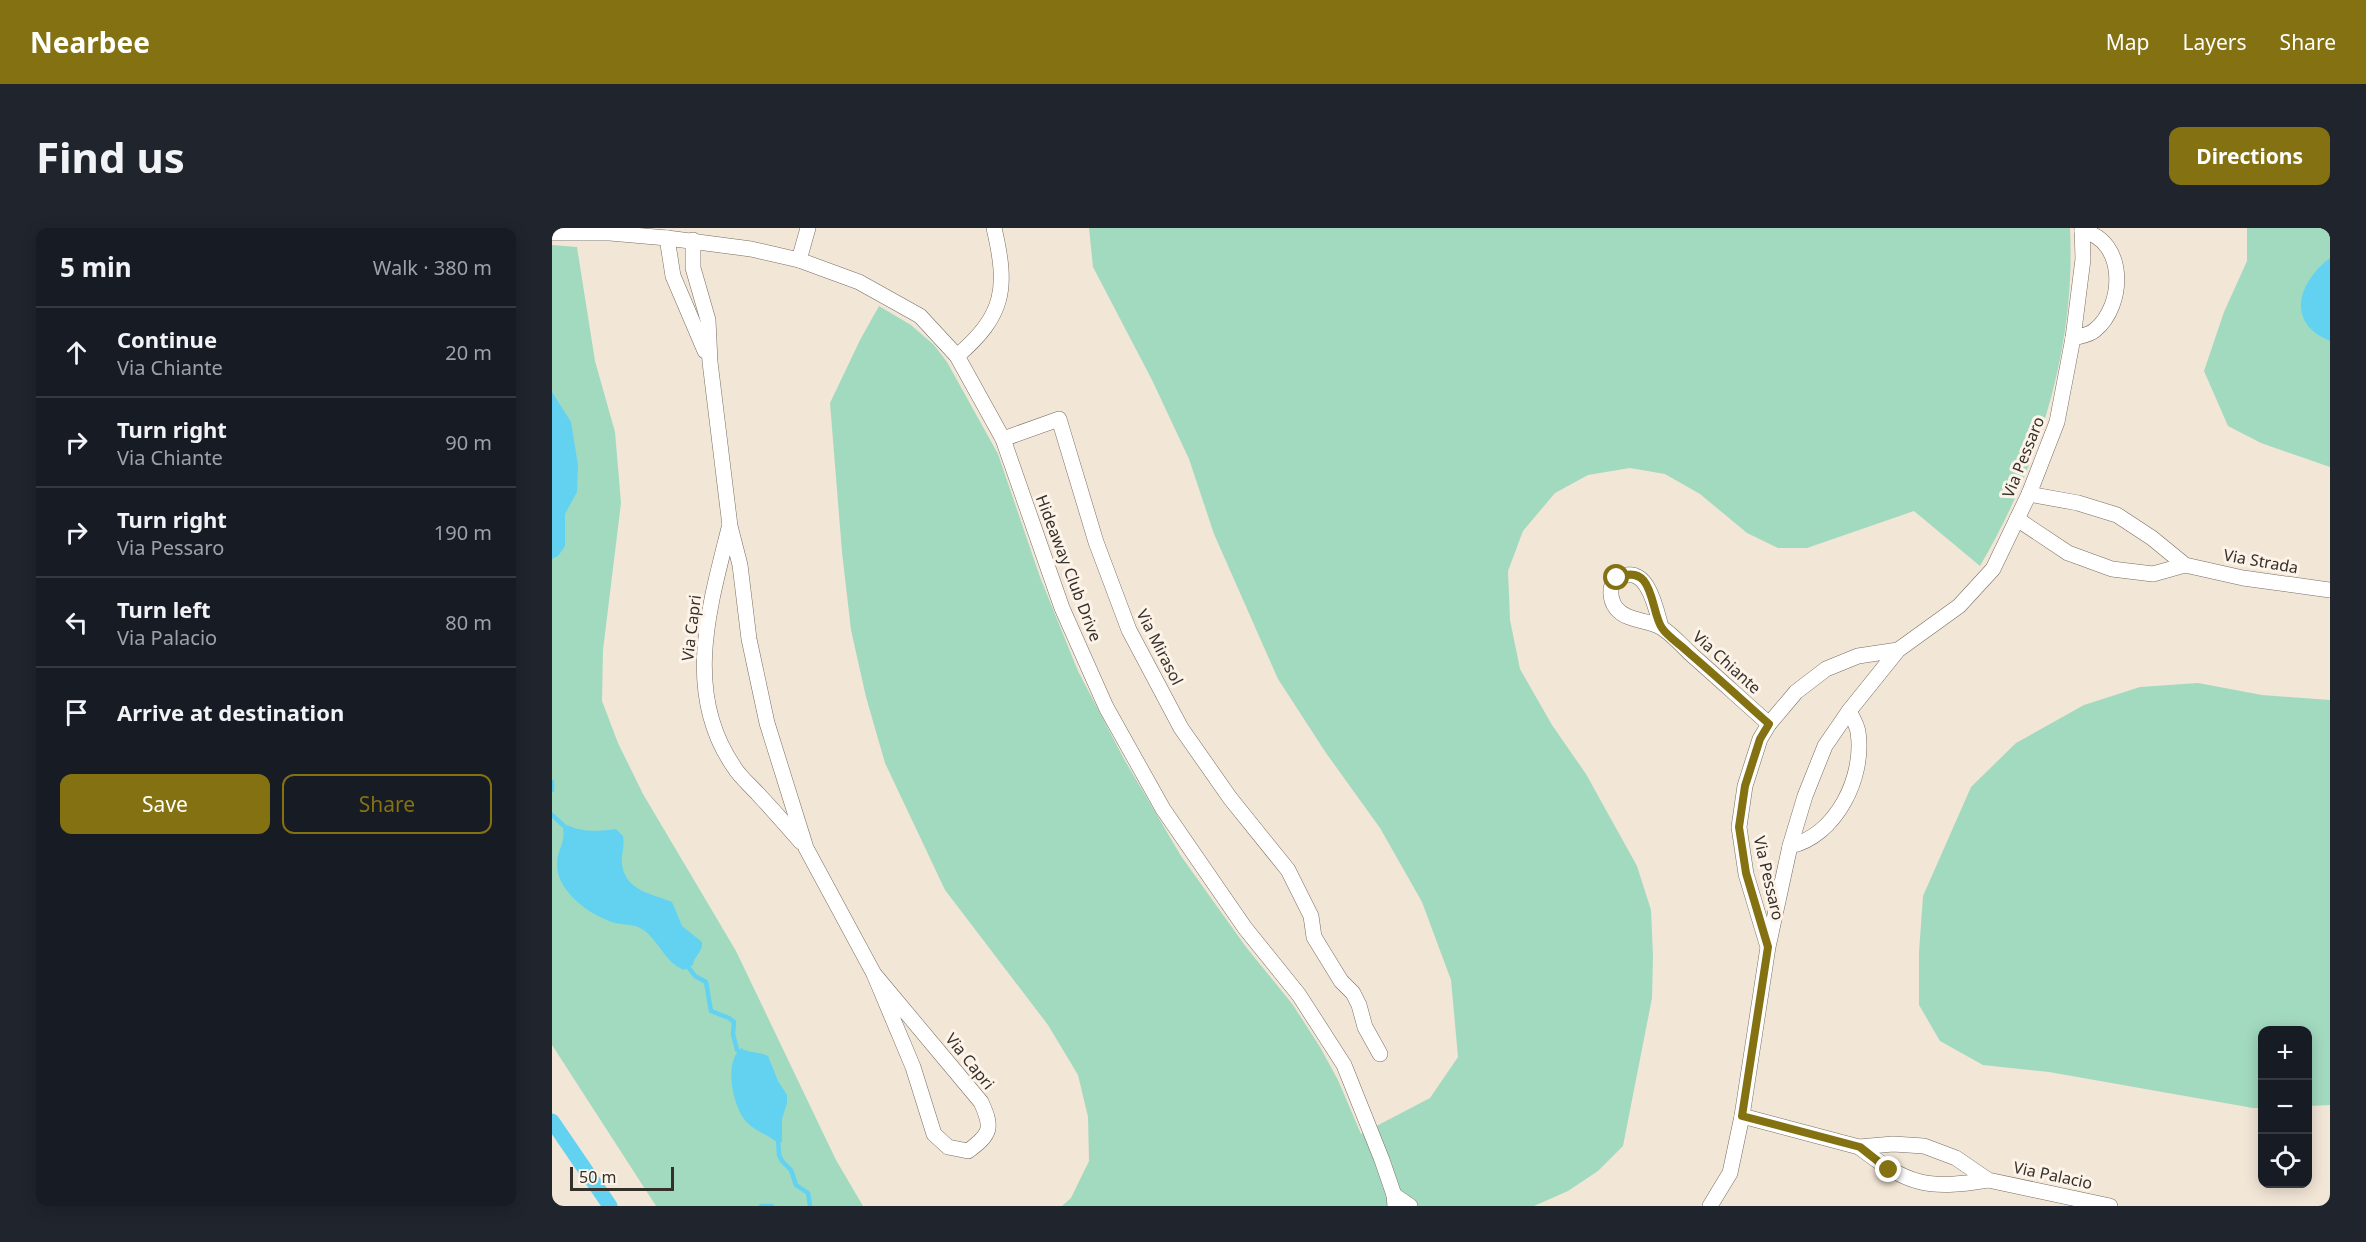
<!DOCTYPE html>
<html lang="en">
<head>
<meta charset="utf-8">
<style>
  body { margin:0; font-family:"Noto Sans",sans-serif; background:#20242c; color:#f1f3f6 }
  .controls { position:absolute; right:18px; bottom:18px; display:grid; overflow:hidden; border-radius:12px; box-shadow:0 3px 15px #0003 }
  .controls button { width:54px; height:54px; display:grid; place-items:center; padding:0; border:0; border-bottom:2px solid #363941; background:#171b24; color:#f1f3f6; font:30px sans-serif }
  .scale { position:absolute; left:18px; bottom:15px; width:104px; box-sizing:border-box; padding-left:6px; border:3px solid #34302a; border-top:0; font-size:16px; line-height:21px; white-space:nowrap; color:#34302a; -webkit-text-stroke:4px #fdf3e8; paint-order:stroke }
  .stop { position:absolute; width:18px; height:18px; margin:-14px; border:4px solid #847111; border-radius:50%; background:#fff }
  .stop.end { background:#847111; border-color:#fff; box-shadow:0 2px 6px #0008 }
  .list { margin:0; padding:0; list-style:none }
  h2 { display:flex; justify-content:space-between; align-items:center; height:78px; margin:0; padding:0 24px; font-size:26px }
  h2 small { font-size:20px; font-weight:400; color:#9ea1a6 }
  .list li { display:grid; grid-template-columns:39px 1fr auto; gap:18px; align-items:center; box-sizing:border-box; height:90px; padding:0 24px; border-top:2px solid #363941 }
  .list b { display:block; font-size:22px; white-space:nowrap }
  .list p { margin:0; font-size:20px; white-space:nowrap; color:#9ea1a6 }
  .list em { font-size:20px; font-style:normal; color:#9ea1a6 }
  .actions { display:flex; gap:12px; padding:18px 24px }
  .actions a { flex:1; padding:14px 0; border:2px solid #847111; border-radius:12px; text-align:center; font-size:21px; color:#847111 }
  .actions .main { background:#847111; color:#fff }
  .icon { flex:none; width:33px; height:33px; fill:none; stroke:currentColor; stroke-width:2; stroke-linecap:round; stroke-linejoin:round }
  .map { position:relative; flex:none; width:1778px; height:978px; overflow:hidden; border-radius:12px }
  header { display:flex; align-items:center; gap:36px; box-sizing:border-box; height:84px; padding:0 30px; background:#847111; color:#fff }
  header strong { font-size:28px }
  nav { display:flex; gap:33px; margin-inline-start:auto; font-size:21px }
  .intro { display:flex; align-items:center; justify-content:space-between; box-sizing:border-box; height:144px; padding:0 36px }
  h1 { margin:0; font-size:42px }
  .button { padding:15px 27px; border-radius:12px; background:#847111; color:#fff; font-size:21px; font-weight:700 }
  main { display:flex; gap:36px; padding:0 36px }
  aside { flex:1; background:#171b24; border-radius:12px; box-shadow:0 3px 15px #0003 }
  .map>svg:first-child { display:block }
  .green { fill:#a2dac0 }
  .water { fill:#63d2f1 }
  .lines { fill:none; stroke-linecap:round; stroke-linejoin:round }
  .stream { stroke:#63d2f1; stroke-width:4.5 }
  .canal { stroke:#63d2f1; stroke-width:15 }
  .minor-casing { stroke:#776d60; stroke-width:16 }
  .minor { stroke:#fff; stroke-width:15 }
  .route { stroke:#847111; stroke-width:8 }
  .labels { text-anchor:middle; stroke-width:6; stroke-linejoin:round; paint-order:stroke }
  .street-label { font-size:16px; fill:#34302a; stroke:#fdf3e8 }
</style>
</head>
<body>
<header>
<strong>Nearbee</strong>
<nav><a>Map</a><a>Layers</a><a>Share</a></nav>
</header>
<div class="intro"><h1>Find us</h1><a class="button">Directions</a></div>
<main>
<aside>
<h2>5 min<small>Walk · 380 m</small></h2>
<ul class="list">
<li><svg class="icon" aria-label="ahead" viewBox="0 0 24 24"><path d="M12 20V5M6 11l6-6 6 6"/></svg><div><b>Continue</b><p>Via Chiante</p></div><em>20 m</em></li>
<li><svg class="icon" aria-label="right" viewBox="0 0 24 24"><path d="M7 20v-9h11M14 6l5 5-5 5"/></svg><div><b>Turn right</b><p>Via Chiante</p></div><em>90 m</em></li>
<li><svg class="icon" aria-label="right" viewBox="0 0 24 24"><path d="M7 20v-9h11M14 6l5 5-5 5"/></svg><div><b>Turn right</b><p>Via Pessaro</p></div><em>190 m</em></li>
<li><svg class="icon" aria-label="left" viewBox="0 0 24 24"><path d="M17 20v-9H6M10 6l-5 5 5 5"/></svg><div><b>Turn left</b><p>Via Palacio</p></div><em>80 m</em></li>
<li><svg class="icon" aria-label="arrive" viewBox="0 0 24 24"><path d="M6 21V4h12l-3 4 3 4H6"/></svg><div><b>Arrive at destination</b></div></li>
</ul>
<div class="actions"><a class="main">Save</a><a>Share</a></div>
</aside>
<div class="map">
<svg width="1778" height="978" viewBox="0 0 1778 978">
  <rect width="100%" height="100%" fill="#f2e6d7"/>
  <g class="green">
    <path d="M537,0H1518C1524,119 1487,237 1428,338L1362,283L1255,320H1226L1195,305L1148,266L1113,246L1078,240L1036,247L1003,265L971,303L956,343L958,392L968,441L1000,497L1034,546L1085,638L1099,682L1101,728L1100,770L1071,918L1046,943L1016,963L982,978H510L519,970L537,933L536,889L526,847L496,797L393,662L333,535L314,469L299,402L290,324L278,175L308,112L327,78L359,97L382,117L395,134L446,226L488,349L526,443L572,531L629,628L694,719L741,777L768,819L786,852L809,906L878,870L906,829L899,752L870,674L828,600L774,525L726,451L662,306L637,231L600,152L541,39Z"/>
    <path d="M1695,0H1778V239L1709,215L1676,198L1652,143L1672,84L1695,33Z"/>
    <path d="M0,17L25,19L43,133L63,204L69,275L51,422L50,473L66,515L91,566L184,723L284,932L311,978H104L0,817Z"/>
    <path d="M1646,455L1710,467L1778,472V877L1756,878V802H1710V880H1701L1497,844L1431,837L1388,813L1367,777V724L1371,668L1419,559L1464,515L1532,477L1588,459Z"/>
  </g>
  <g class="water">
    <path d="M1778,30V113C1733,95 1746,54 1778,30Z"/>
    <path d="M0,164L19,194L26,237L25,264L13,286V318L6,328L0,331Z"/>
    <path d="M15,597C32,605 46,603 64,601L71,608C73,618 69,627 70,636C73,663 101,666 120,674L130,698L150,714C151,724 142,728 141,737L132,742C111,734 106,708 86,699C79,696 71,697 63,695C39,688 5,664 5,637C4,624 14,614 11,601Z"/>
    <path d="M189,820C198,826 207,823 216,828L226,853L235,867V875L230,891V914C222,914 221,911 214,907C206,903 197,898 192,891C180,874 172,835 189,820Z"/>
  </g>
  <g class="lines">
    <g class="stream">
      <path d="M0,554V562"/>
      <path d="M0,587L12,598"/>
      <path d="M137,740L143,748L154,754L159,783L177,790L182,794L181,806L185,822"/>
      <path d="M226,911L227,927L230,933L239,942L244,957L256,965L258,978"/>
      <path d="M209,978H220"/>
    </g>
    <path class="canal" d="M0,893L58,978"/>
    <defs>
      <g id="minor">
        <path d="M0,5H58L115,10L199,21L247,32L307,54L368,88L405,128L451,211L510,380L554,479L611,581L693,700L747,767L792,837L830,932L842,967L843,978"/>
        <path d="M115,10L121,48L153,123"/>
        <path d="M141,12V40L156,92L158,134L178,298L188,337L197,411L215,495L254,620L322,746L361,839L382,906L396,919L416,923C439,906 441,900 429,874L322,746"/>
        <path d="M247,32L256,0"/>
        <path d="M1521,110C1528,108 1538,107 1543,102C1573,78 1575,12 1530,3"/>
        <path d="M405,128C453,87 456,60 442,0"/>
        <path d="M451,211L507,191L544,314L577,402L629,500L678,570L736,642L759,688L762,709L789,753L801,765L807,777L813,799L828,826"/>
        <path d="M1477,266L1526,275L1565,287L1600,310L1633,337L1691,350L1778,362"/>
        <path d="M1465,291L1516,325L1560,341L1601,346L1633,337"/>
        <path d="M177,300C157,380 131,465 182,539C188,549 198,557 206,566C221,582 235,598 249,614"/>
        <path d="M1109,399C1104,381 1095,332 1065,351C1056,357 1058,372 1064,380C1075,394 1096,391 1110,400C1121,407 1131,419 1141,428C1166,450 1191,473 1217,496"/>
        <path d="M1238,618C1284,608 1313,549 1306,504C1305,497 1300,489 1297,483"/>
        <path d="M1215,716L1194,646L1187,599L1193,558L1208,511L1217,496L1244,464L1274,441L1306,428L1346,422"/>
        <path d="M1190,888L1307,919L1341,916L1372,918L1404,930L1436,952L1558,978"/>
        <path d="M1307,919C1356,957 1375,962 1436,952"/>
        <path d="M842,967L858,978"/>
        <path d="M1158,978L1178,945L1190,888L1216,719L1238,618L1253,568L1273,518L1297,483L1346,422L1407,378L1441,341L1477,266L1505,194L1521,110L1531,31L1530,0"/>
      </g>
    </defs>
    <use href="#minor" class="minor-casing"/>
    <use href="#minor" class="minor"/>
  </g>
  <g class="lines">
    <path class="route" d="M1065,350C1103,333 1098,383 1110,400C1116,409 1129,417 1137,425C1164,448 1190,472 1217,496L1208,511L1193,558L1187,599L1194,645L1216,719L1190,888L1308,919L1337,942"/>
  </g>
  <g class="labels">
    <g class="street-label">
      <text transform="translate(1471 229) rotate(-68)" y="6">Via Pessaro</text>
      <text transform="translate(1709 333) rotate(10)" y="6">Via Strada</text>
      <text transform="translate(517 340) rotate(69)" y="6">Hideaway Club Drive</text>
      <text transform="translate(139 400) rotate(-83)" y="6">Via Capri</text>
      <text transform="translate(608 419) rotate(63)" y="6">Via Mirasol</text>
      <text transform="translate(1175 434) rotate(42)" y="6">Via Chiante</text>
      <text transform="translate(1217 650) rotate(77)" y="6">Via Pessaro</text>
      <text transform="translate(418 833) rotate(51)" y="6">Via Capri</text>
      <text transform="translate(1501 947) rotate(12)" y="6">Via Palacio</text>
    </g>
  </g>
</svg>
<div class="controls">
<button>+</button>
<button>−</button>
<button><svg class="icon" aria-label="locate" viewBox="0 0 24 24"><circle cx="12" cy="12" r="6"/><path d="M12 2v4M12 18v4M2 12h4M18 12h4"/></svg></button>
</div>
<div class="scale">50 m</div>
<div class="stop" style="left:1065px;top:350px"></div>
<div class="stop end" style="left:1337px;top:942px"></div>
</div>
</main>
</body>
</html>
